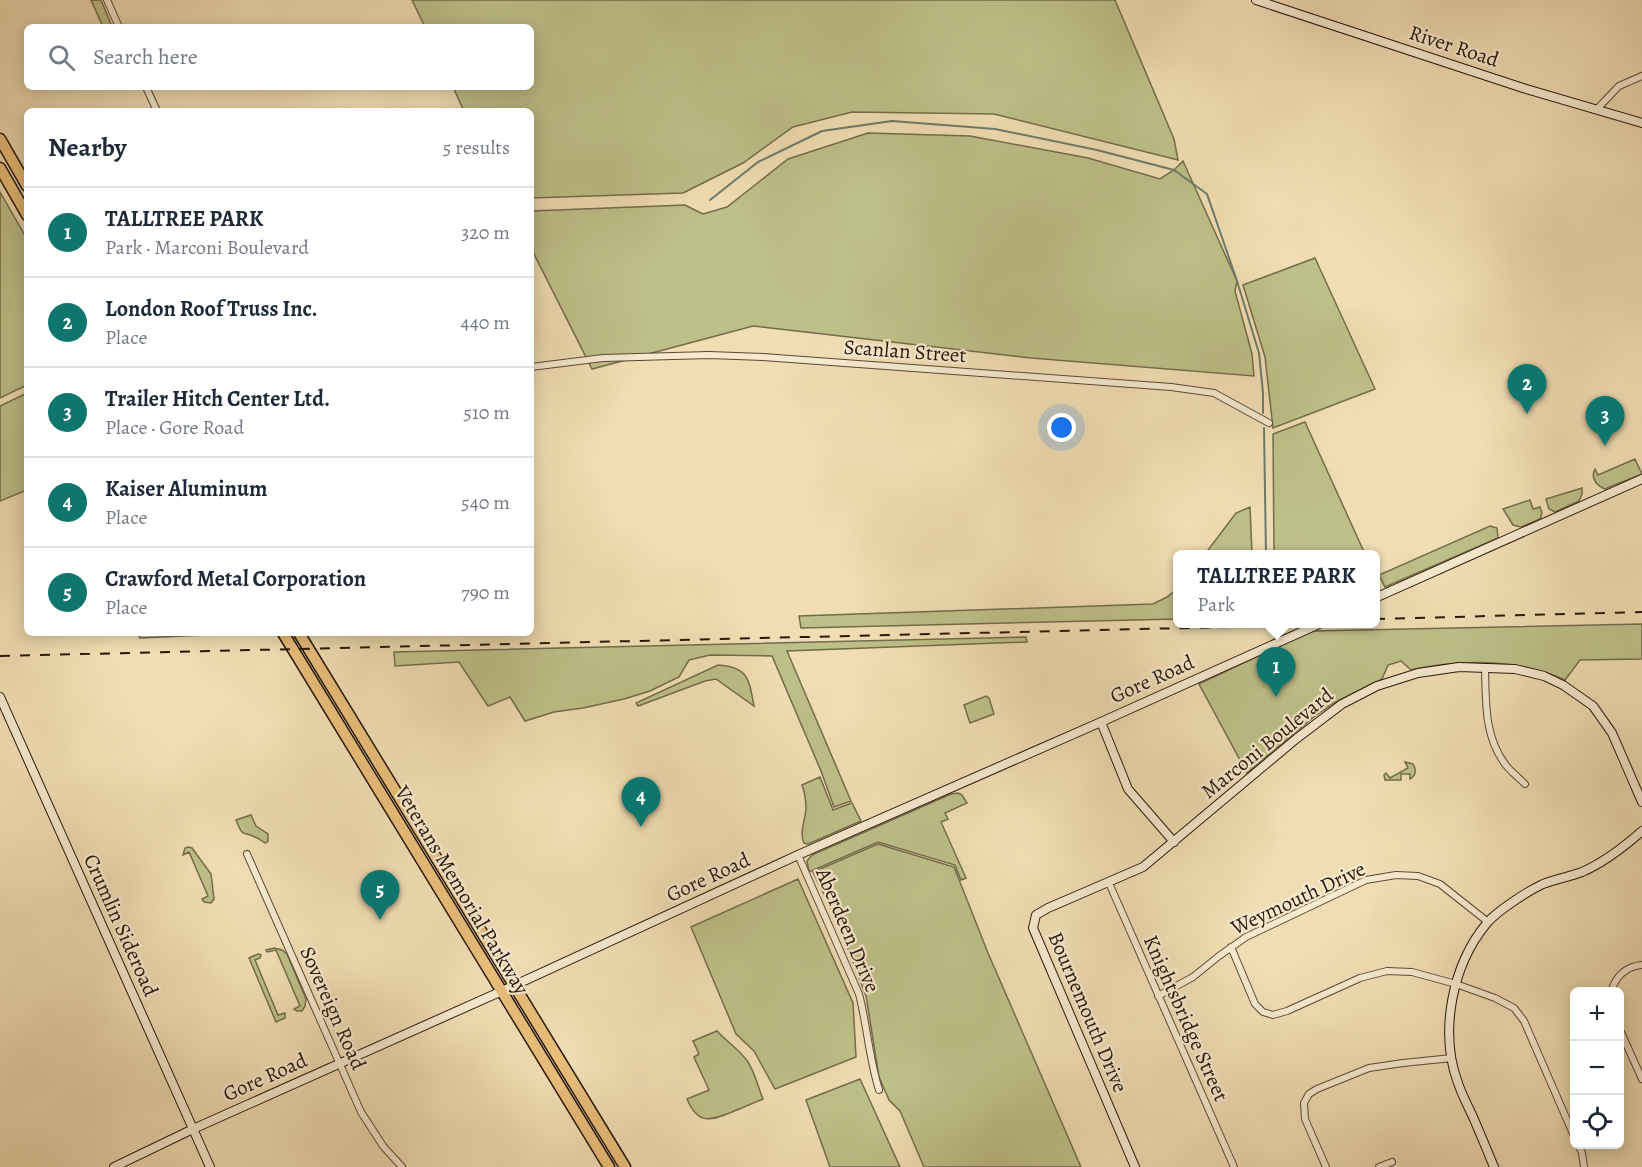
<!DOCTYPE html>
<html lang="en">
<head>
<meta charset="utf-8">
<style>
  :root { --surface:#fff; --page:#f2f2f3; --text:#1f2937; --muted:#747a83; --line:#e0e1e3; --accent:#0f766e }
  body { margin:0; font-family:Alegreya,serif; background:var(--page); color:var(--text) }
  .controls { position:absolute; right:18px; bottom:18px; display:grid; overflow:hidden; border-radius:9px; box-shadow:0 3px 15px #0003 }
  .controls button { width:54px; height:54px; display:grid; place-items:center; padding:0; border:0; border-bottom:2px solid var(--line); background:var(--surface); color:var(--text); font:30px sans-serif }
  .you { position:absolute; left:1062px; top:428px; width:21px; height:21px; margin:-15px; border:4px solid #fff; border-radius:50%; background:#1a73e8; box-shadow:0 0 0 9px #1a73e833 }
  .badge { display:grid; place-items:center; width:39px; height:39px; border-radius:50%; background:var(--accent); color:#fff; font-size:20px; font-weight:700 }
  .pin { position:absolute; translate:-50% -50px; filter:drop-shadow(0 2px 3px #0008) }
  .pin::after { content:''; position:absolute; top:32px; width:21px; height:18px; background:inherit; clip-path:polygon(0 0,100% 0,50% 100%) }
  .popup { position:absolute; left:1173px; top:550px; width:207px; height:78px; box-sizing:border-box; display:grid; place-content:center; border-radius:9px; background:var(--surface); filter:drop-shadow(0 2px 4px #0005); font-size:20px; white-space:nowrap; color:var(--muted) }
  .popup b { font-size:22px; color:var(--text) }
  .popup::after { content:''; position:absolute; left:50%; top:100%; margin-left:-12px; border:12px solid transparent; border-top-color:var(--surface) }
  .list { margin:0; padding:0; list-style:none }
  h2 { display:flex; justify-content:space-between; align-items:center; height:78px; margin:0; padding:0 24px; font-size:26px }
  h2 small { font-size:20px; font-weight:400; color:var(--muted) }
  .list li { display:grid; grid-template-columns:39px 1fr auto; gap:18px; align-items:center; box-sizing:border-box; height:90px; padding:0 24px; border-top:2px solid var(--line) }
  .list b { display:block; font-size:22px; white-space:nowrap }
  .list p { margin:0; font-size:20px; white-space:nowrap; color:var(--muted) }
  .list em { font-size:20px; font-style:normal; color:var(--muted) }
  .icon { flex:none; width:33px; height:33px; fill:none; stroke:currentColor; stroke-width:2; stroke-linecap:round; stroke-linejoin:round }
  .map { position:relative; flex:none; width:1642px; height:1167px; overflow:hidden }
  .search { position:absolute; background:var(--surface); box-shadow:0 3px 15px #0003; left:24px; top:24px; width:510px; height:66px; display:flex; align-items:center; gap:15px; box-sizing:border-box; padding:0 21px; border-radius:9px; color:var(--muted); font-size:22px }
  .panel { position:absolute; background:var(--surface); box-shadow:0 3px 15px #0003; left:24px; top:108px; width:510px; height:528px; border-radius:9px }
  .map>svg:first-child { display:block }
  .green { fill:#bec089; stroke:#736c4a; stroke-width:1.5 }
  .lines { fill:none; stroke-linecap:round; stroke-linejoin:round }
  .stream { stroke:#6d7a6a; stroke-width:2 }
  .street-casing { stroke:#5a4835; stroke-width:8 }
  .secondary-casing { stroke:#28170b; stroke-width:10 }
  .highway-casing { stroke:#28170b; stroke-width:13 }
  .street { stroke:#f6e9ce; stroke-width:6 }
  .secondary { stroke:#f6e9ce; stroke-width:8 }
  .highway { stroke:#e8be7a; stroke-width:10 }
  .rail { stroke:#28170b; stroke-width:2; stroke-dasharray:10 10; stroke-linecap:butt }
  .labels { text-anchor:middle; stroke-width:4.5; stroke-linejoin:round; paint-order:stroke }
  .street-label { font-size:21px; fill:#28170b; stroke:#f6e9ce }
</style>
</head>
<body>
<div class="map">
<svg width="1642" height="1167" viewBox="0 0 1642 1167">
  <rect width="100%" height="100%" fill="#f1ddb3"/>
  <filter id="stains"><feTurbulence type="fractalNoise" baseFrequency=".00333" numOctaves="4"/><feColorMatrix values="0 0 0 0 .2 0 0 0 0 .09 0 0 0 0 .02 0 0 0 .5 -.17"/></filter>
  <radialGradient id="worn" r=".72"><stop offset=".6" stop-color="#630" stop-opacity="0"/><stop offset="1" stop-color="#630" stop-opacity=".3"/></radialGradient>
  <path class="green" d="M 91,0 L 101,0 L 112,27 L 103,27 Z
    M 412,0 L 1115,0 L 1174,139 L 1178,160 L 994,114 L 852,112 L 793,127 L 743,163 L 683,193 L 531,198 L 531,111 L 464,111 L 453,87 L 531,87 L 531,27 L 425,27 Z
    M 868,133 L 970,136 L 1088,158 L 1160,179 L 1174,170 L 1183,161 L 1237,281 L 1235,291 L 1252,354 L 1254,376 L 1031,358 L 753,326 L 592,369 L 531,248 L 531,211 L 685,205 L 703,214 L 727,207 L 788,159 Z
    M 0,192 L 27,239 L 27,385 L 0,398 Z
    M 1315,258 L 1375,389 L 1273,428 L 1265,357 L 1243,285 Z
    M 27,393 L 27,490 L 0,501 L 0,406 Z
    M 1305,422 L 1365,554 L 1274,554 L 1273,434 Z
    M 1635,459 L 1642,474 L 1605,489 C 1597,486 1590,478 1595,469 L 1598,475 Z
    M 1582,488 L 1582,494 L 1579,501 L 1555,512 L 1549,509 L 1546,499 Z
    M 1530,500 L 1533,509 L 1540,507 L 1542,513 L 1540,519 L 1521,527 L 1513,525 L 1503,509 Z
    M 1250,507 L 1252,554 L 1205,554 L 1236,513 Z
    M 1490,526 L 1497,528 L 1498,538 L 1385,587 L 1379,575 Z
    M 1177,589 L 1177,619 L 801,628 L 799,616 L 1153,604 L 1167,597 Z
    M 1642,624 L 1642,659 L 1580,660 L 1565,680 C 1515,658 1463,659 1411,670 L 1401,661 L 1388,665 L 1382,679 L 1334,703 L 1315,716 L 1247,773 L 1199,684 L 1311,631 Z
    M 137,633 L 252,633 L 140,638 Z
    M 1026,637 L 1027,642 L 787,651 L 851,801 L 834,807 L 821,771 L 772,656 L 710,655 L 689,660 L 679,677 L 650,691 L 624,699 L 583,708 L 554,712 L 525,721 L 510,697 L 488,706 L 459,662 L 395,666 L 394,652 Z
    M 718,665 C 749,667 749,680 754,706 L 716,679 L 705,681 L 638,706 L 636,703 Z
    M 986,696 L 989,698 L 994,714 L 970,723 L 964,705 Z
    M 1405,762 L 1413,764 C 1416,769 1417,775 1410,779 L 1410,774 L 1401,774 L 1401,780 L 1385,780 L 1384,775 L 1386,773 L 1390,778 L 1408,768 Z
    M 820,777 L 833,810 L 852,803 L 861,821 L 808,844 L 804,843 C 799,834 805,820 806,809 C 806,800 805,793 802,785 Z
    M 958,793 L 962,795 L 967,803 L 945,813 L 948,819 L 941,822 L 966,878 L 961,880 L 955,865 L 878,842 L 809,872 L 807,861 L 812,855 L 951,794 Z
    M 251,815 L 256,826 L 268,834 L 268,841 L 265,843 C 262,841 259,838 255,837 C 241,830 244,839 236,820 Z
    M 878,844 L 954,867 L 988,953 L 1081,1167 L 924,1167 L 900,1111 L 889,1100 L 879,1077 L 866,996 L 838,922 L 813,872 Z
    M 188,847 L 192,848 L 211,874 L 214,899 L 211,903 L 204,902 L 202,899 L 208,896 L 189,852 L 183,855 L 185,848 Z
    M 798,879 L 853,1003 L 856,1057 L 775,1089 L 754,1051 L 736,1034 L 691,927 Z
    M 274,948 L 282,950 L 287,954 L 306,999 L 305,1006 L 302,1011 L 297,1011 L 294,1009 L 300,1006 L 276,950 L 267,952 L 266,950 Z
    M 258,954 L 261,955 L 260,958 L 255,960 L 278,1015 L 285,1013 L 285,1018 L 276,1022 L 249,958 Z
    M 717,1031 C 727,1042 740,1050 748,1062 C 755,1073 758,1087 763,1099 C 753,1103 742,1108 732,1112 C 710,1121 698,1125 687,1099 L 709,1090 L 694,1057 L 699,1054 L 693,1041 Z
    M 860,1079 L 900,1167 L 830,1167 L 806,1100 Z"/>
  <g class="lines">
    <path class="stream" d="M 710,200 L 758,162 L 822,131 L 892,121 L 995,129 L 1097,150 L 1174,170 L 1207,194 L 1237,281 L 1259,353 L 1263,393 L 1263,413
      M 1264,428 L 1266,554"/>
    <g class="street-casing">
      <path id="street" d="M 107,0 L 119,27
        M 146,87 L 157,111
        M 1597,109 L 1619,86 L 1642,76
        M 531,367 L 603,358 L 709,355 L 763,357 L 1171,387 L 1214,393 L 1269,423
        M 1485,668 C 1486,701 1484,736 1505,764 C 1510,771 1518,777 1525,784
        M 247,854 L 361,1112 L 383,1146 L 402,1167
        M 798,855 L 859,994 C 867,1025 869,1058 879,1090
        M 1109,883 L 1234,1167
        M 1231,947 L 1255,1004 L 1263,1012 L 1273,1015 L 1287,1011 L 1360,978 L 1387,971 L 1412,972 L 1456,984 L 1495,998 L 1514,1008 L 1524,1021 L 1574,1136
        M 1611,992 C 1615,977 1626,966 1642,965
        M 1158,996 L 1193,977 L 1219,956 L 1246,937 L 1366,880 L 1396,875 L 1418,876 L 1440,884 L 1488,922
        M 1620,1030 L 1642,1079
        M 1578,1144 L 1582,1153 L 1584,1167
        M 1326,1167 L 1305,1119 L 1304,1103 L 1309,1094 L 1317,1089 L 1369,1068 L 1403,1063 L 1452,1058
        M 1379,1167 L 1392,1162"/>
    </g>
    <g class="secondary-casing">
      <path id="secondary" d="M 1256,0 L 1523,88 L 1642,123
        M 1375,598 L 1642,479
        M 0,697 L 210,1167
        M 1101,722 L 1128,789 L 1174,842
        M 114,1167 L 193,1129 L 502,991 L 798,855 L 1101,722 L 1319,624
        M 1135,1167 L 1033,928 L 1036,915 L 1048,908 L 1143,867 L 1296,739 L 1342,704 L 1377,686 L 1418,673 L 1459,667 L 1515,669 L 1544,676 L 1563,685 L 1593,706 L 1612,733 L 1642,802
        M 1494,1167 C 1487,1150 1480,1133 1473,1117 C 1468,1106 1462,1095 1458,1083 C 1439,1032 1452,965 1487,923 C 1497,911 1528,891 1543,884 C 1555,879 1569,877 1582,872 C 1605,862 1624,847 1642,831"/>
    </g>
    <g class="highway-casing">
      <path id="highway" d="M 0,139 L 27,186
        M 0,168 L 27,215
        M 283,633 L 609,1167
        M 299,633 L 625,1167"/>
    </g>
    <use href="#street" class="street"/>
    <use href="#secondary" class="secondary"/>
    <use href="#highway" class="highway"/>
    <path class="rail" d="M 1375,619 L 1642,612
      M 0,656 L 1355,624"/>
  </g>
  <g class="labels">
    <g class="street-label">
      <text transform="translate(1454 46) rotate(18)" y="7">River Road</text>
      <text transform="translate(905 351) rotate(4)" y="7">Scanlan Street</text>
      <text transform="translate(1152 679) rotate(-24)" y="7">Gore Road</text>
      <text transform="translate(1267 743) rotate(-39)" y="7">Marconi Boulevard</text>
      <text transform="translate(708 877) rotate(-25)" y="7">Gore Road</text>
      <text transform="translate(462 890) rotate(59)" y="7">Veterans Memorial Parkway</text>
      <text transform="translate(1298 898) rotate(-25)" y="7">Weymouth Drive</text>
      <text transform="translate(121 925) rotate(66)" y="7">Crumlin Sideroad</text>
      <text transform="translate(848 930) rotate(67)" y="7">Aberdeen Drive</text>
      <text transform="translate(333 1008) rotate(66)" y="7">Sovereign Road</text>
      <text transform="translate(1088 1012) rotate(67)" y="7">Bournemouth Drive</text>
      <text transform="translate(1186 1018) rotate(66)" y="7">Knightsbridge Street</text>
      <text transform="translate(265 1077) rotate(-24)" y="7">Gore Road</text>
    </g>
  </g>
  <rect width="100%" height="100%" filter="url(#stains)"/>
  <rect width="100%" height="100%" fill="url(#worn)"/>
</svg>
<div class="controls">
<button>+</button>
<button>−</button>
<button><svg class="icon" aria-label="locate" viewBox="0 0 24 24"><circle cx="12" cy="12" r="6"/><path d="M12 2v4M12 18v4M2 12h4M18 12h4"/></svg></button>
</div>
<div class="you"></div>
<div class="pin badge" style="left:1276px;top:697px">1</div>
<div class="popup"><b>TALLTREE PARK</b>Park</div>
<div class="pin badge" style="left:1527px;top:414px">2</div>
<div class="pin badge" style="left:1605px;top:446px">3</div>
<div class="pin badge" style="left:641px;top:827px">4</div>
<div class="pin badge" style="left:380px;top:920px">5</div>
<div class="search"><svg class="icon" aria-label="search" viewBox="0 0 24 24"><circle cx="10" cy="10" r="6"/><path d="M15 15l6 6"/></svg>Search here</div>
<section class="panel">
<h2>Nearby<small>5 results</small></h2>
<ul class="list">
<li><span class="badge">1</span><div><b>TALLTREE PARK</b><p>Park · Marconi Boulevard</p></div><em>320 m</em></li>
<li><span class="badge">2</span><div><b>London Roof Truss Inc.</b><p>Place</p></div><em>440 m</em></li>
<li><span class="badge">3</span><div><b>Trailer Hitch Center Ltd.</b><p>Place · Gore Road</p></div><em>510 m</em></li>
<li><span class="badge">4</span><div><b>Kaiser Aluminum</b><p>Place</p></div><em>540 m</em></li>
<li><span class="badge">5</span><div><b>Crawford Metal Corporation</b><p>Place</p></div><em>790 m</em></li>
</ul>
</section>
</div>
</body>
</html>
